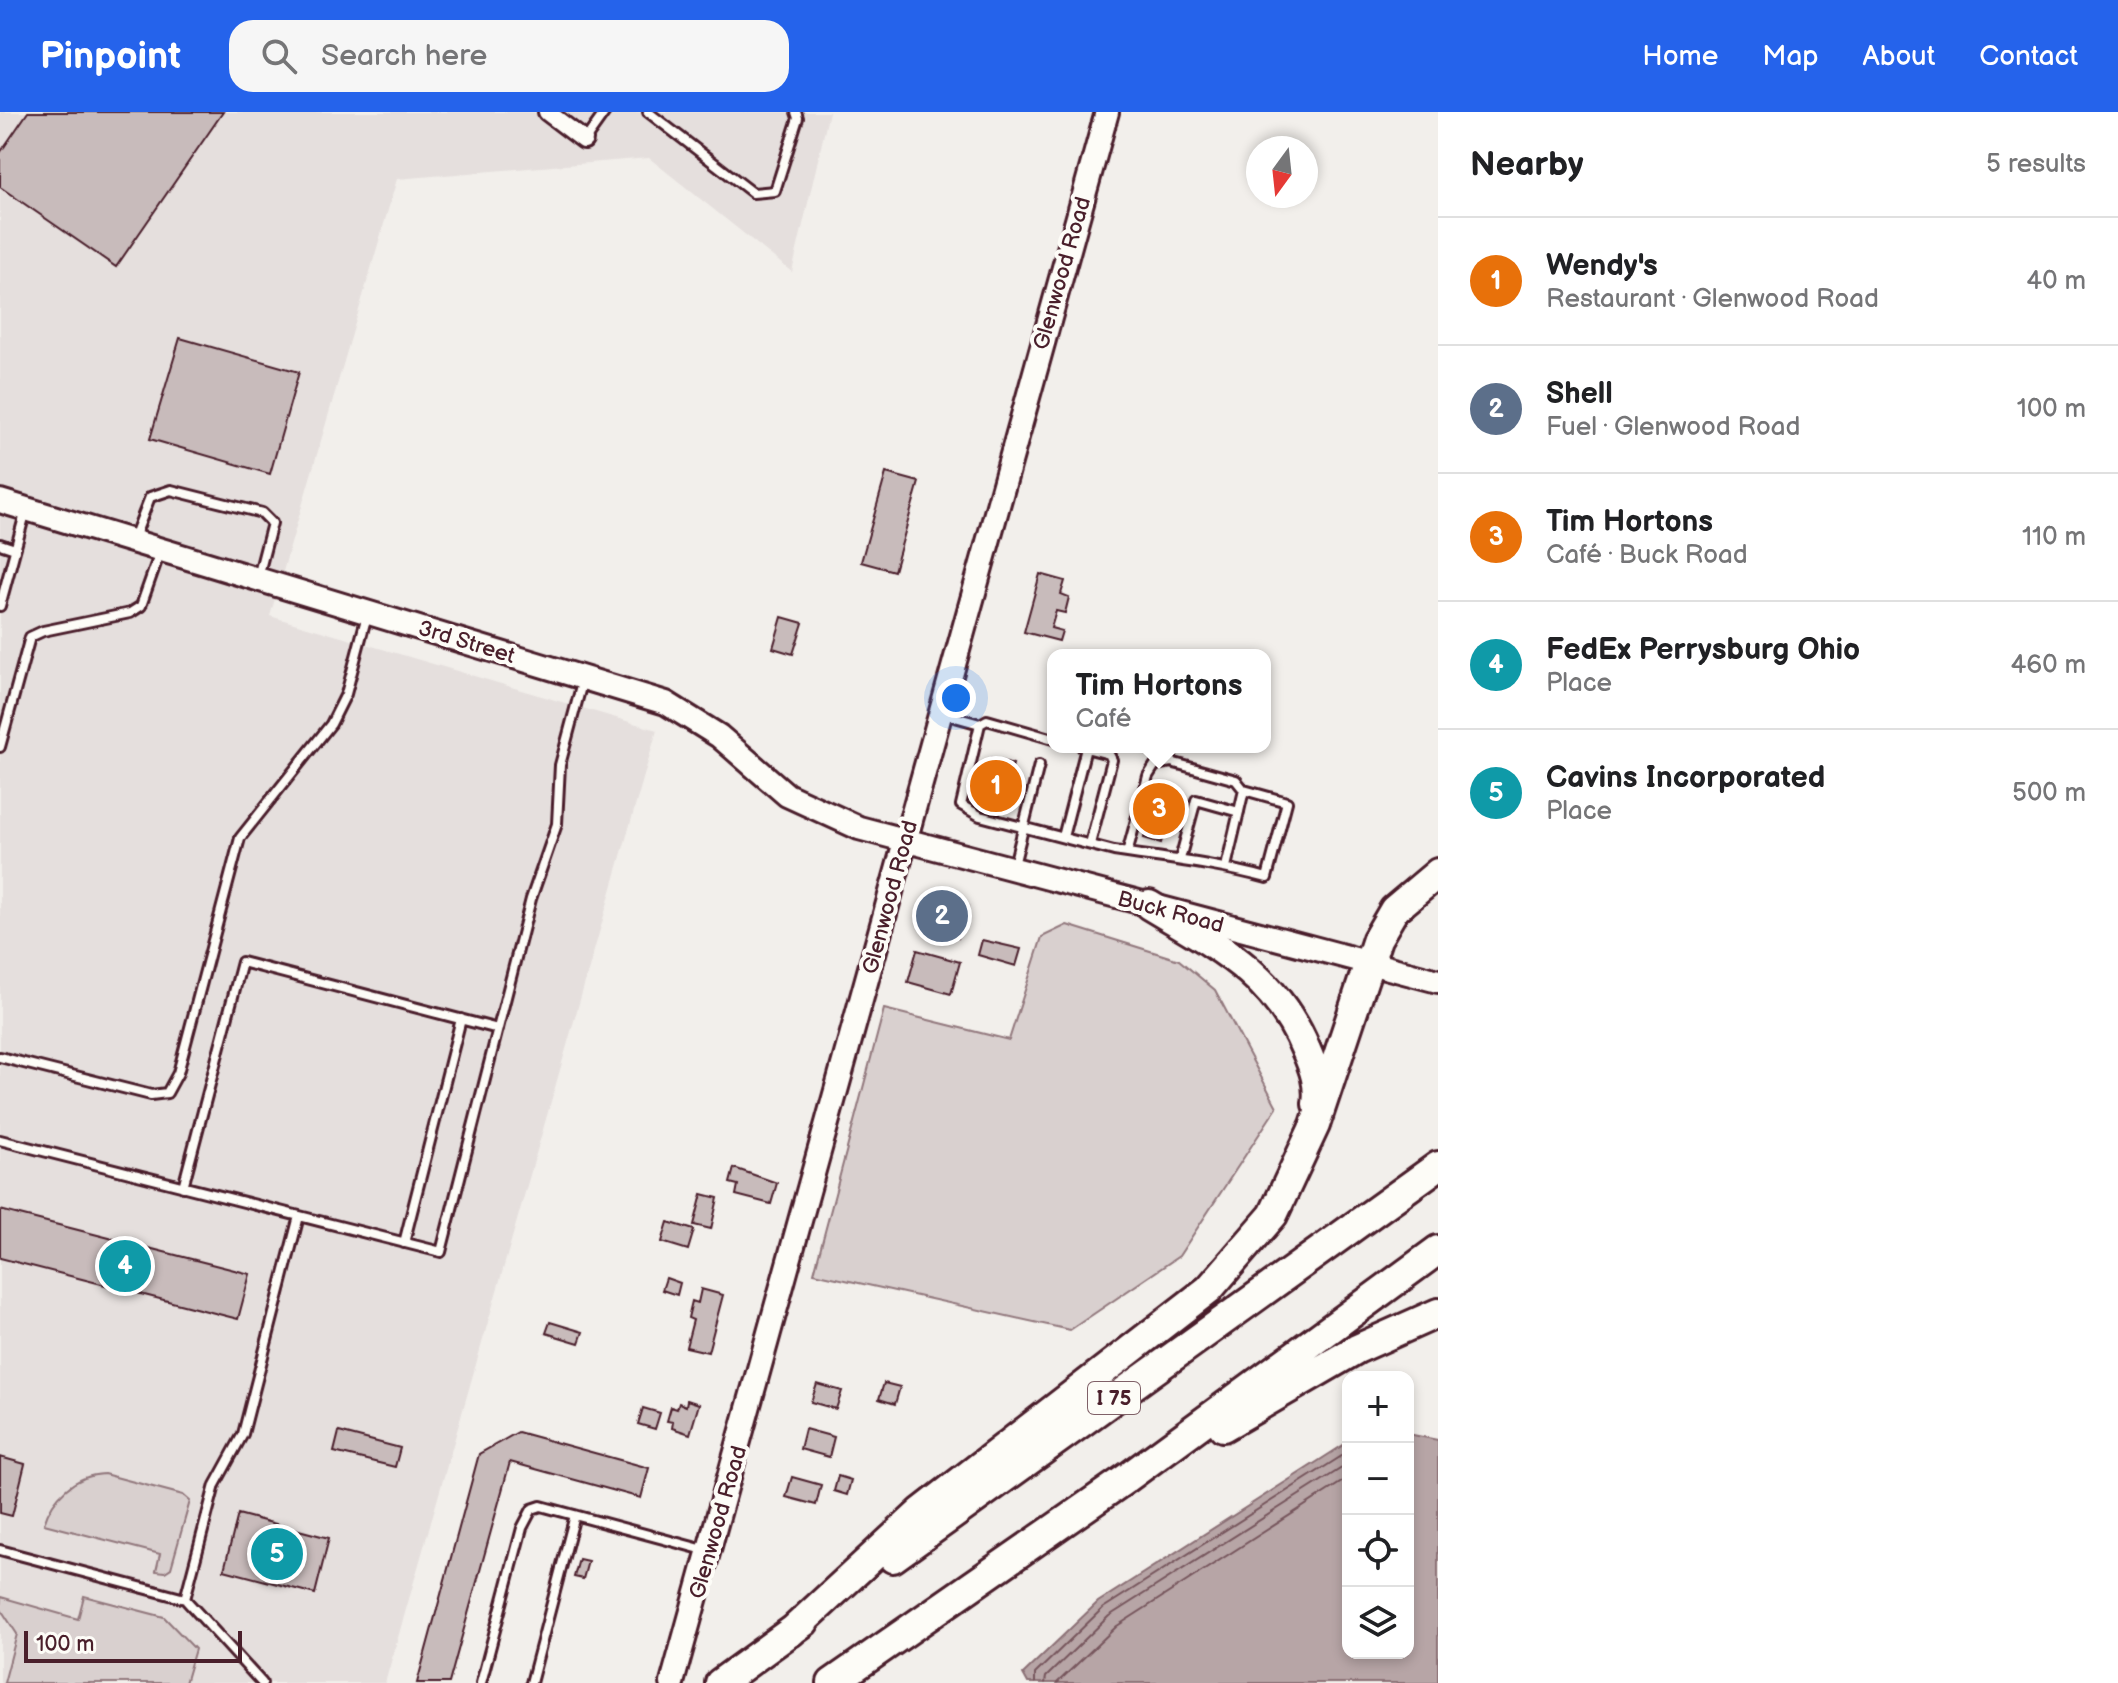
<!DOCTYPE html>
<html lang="en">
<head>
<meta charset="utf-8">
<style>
  :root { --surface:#fff; --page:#f6f6f6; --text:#202124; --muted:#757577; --line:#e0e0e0; --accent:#2563eb }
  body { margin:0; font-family:"Balsamiq Sans",sans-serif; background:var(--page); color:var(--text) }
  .controls { position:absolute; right:24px; bottom:24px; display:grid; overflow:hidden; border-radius:16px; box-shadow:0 4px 12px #0003 }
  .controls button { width:72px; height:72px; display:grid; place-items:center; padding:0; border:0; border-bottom:2px solid var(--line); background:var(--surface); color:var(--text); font:40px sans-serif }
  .compass { position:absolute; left:1246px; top:24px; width:72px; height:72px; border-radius:50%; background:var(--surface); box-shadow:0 4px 12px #0003; rotate:195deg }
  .scale { position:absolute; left:24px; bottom:20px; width:218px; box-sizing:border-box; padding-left:8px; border:4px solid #4a1f2b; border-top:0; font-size:22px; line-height:28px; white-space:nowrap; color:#4a1f2b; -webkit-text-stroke:6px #fdfcf7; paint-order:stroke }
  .you { position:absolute; left:956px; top:586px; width:28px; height:28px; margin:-20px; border:6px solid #fff; border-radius:50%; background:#1a73e8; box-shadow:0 0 0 12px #1a73e833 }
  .badge { display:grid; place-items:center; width:52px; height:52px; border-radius:50%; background:var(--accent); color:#fff; font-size:26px; font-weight:700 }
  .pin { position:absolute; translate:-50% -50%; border:4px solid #fff; box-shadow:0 2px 8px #0006 }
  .popup { position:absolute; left:1047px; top:537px; width:224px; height:104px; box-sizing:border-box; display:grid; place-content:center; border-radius:16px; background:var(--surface); filter:drop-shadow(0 2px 6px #0005); font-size:26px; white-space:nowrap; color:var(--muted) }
  .popup b { font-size:30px; color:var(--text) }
  .popup::after { content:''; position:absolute; left:50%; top:100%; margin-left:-16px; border:16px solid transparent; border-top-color:var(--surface) }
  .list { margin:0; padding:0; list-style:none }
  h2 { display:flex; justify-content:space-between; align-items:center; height:104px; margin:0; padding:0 32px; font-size:34px }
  h2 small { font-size:26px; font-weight:400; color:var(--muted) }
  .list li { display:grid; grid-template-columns:52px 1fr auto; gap:24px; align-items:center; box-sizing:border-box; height:128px; padding:0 32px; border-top:2px solid var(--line) }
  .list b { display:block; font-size:30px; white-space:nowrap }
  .list p { margin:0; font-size:26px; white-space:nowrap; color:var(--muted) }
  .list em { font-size:26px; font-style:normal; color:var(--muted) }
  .icon { flex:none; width:44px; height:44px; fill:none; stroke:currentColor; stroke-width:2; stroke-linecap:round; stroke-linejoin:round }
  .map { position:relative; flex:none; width:1438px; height:1571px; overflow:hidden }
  header { display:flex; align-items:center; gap:48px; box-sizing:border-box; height:112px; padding:0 40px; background:var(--accent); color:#fff }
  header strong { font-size:38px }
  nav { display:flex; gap:44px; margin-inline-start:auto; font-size:28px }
  .search { width:560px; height:72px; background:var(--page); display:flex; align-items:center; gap:20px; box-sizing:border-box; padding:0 28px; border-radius:24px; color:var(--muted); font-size:30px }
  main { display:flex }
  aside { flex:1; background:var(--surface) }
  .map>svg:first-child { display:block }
  .built { fill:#e5dfdd }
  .green { fill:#d9d0cf; stroke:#92787d; stroke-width:2 }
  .water { fill:#b7a5a6; stroke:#8b6f75; stroke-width:2 }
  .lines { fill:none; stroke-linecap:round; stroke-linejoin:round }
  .shore { stroke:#76555c; stroke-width:2 }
  .building { fill:#c8bbbb; stroke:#4a1f2b; stroke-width:2 }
  .lane-casing { stroke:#4a1f2b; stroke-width:14 }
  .street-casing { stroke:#4a1f2b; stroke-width:22 }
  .secondary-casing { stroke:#4a1f2b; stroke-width:28 }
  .highway-casing { stroke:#4a1f2b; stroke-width:34 }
  .lane { stroke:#fdfcf7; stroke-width:8 }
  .street { stroke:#fdfcf7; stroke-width:16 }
  .secondary { stroke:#fdfcf7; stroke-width:22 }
  .highway { stroke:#fdfcf7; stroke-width:28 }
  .labels { text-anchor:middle; stroke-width:8; stroke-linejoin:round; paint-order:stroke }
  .shield { fill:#fdfcf7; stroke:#806168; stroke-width:2 }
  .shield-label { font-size:20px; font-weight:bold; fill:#4a1f2b }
  .street-label { font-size:22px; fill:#4a1f2b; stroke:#fdfcf7 }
</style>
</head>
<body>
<header>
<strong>Pinpoint</strong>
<div class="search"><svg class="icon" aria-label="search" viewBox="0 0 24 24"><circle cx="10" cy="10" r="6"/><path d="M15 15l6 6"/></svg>Search here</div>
<nav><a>Home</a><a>Map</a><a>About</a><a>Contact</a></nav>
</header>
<main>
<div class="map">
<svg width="1438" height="1571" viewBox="0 0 1438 1571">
  <rect width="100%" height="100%" fill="#f2efeb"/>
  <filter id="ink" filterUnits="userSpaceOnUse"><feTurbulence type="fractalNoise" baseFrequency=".0125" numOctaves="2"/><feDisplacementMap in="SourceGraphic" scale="16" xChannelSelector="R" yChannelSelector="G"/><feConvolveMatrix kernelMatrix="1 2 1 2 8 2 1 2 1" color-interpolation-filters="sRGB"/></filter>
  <g filter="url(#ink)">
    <path class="built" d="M 0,0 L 829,0 L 792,160 L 649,46 L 397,67 L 270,504 L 657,618 L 385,1571 L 0,1571 Z"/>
    <path class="green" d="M 1067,813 L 1179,848 L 1215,878 L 1277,995 L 1179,1144 L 1070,1218 L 814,1161 L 884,897 L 1009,928 L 1042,825 Z
      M 104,1362 L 183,1383 L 190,1389 L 171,1456 L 165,1460 L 156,1459 L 160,1442 L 44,1412 C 52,1385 75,1363 104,1362 Z
      M 84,1484 L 164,1505 L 195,1537 L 185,1571 L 4,1571 L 17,1522 L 0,1496 L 1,1485 L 78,1507 Z"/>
    <path class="water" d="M 1408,1322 L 1438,1328 L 1438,1571 L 1028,1571 L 1023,1562 L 1098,1490 L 1348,1330 L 1348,1541 L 1408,1541 Z"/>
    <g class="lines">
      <path class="shore" d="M 1035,1571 L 1035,1562 L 1103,1496 L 1348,1340
        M 1045,1571 L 1046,1565 L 1109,1504 L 1348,1352
        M 1057,1571 L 1117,1514 L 1348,1366"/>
    </g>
    <path class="building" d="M 28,0 L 223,0 L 116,155 L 0,75 L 0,41 Z
      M 180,226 L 299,260 L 270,362 L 150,327 Z
      M 886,361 L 919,370 L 894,459 L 861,450 Z
      M 1040,462 L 1065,469 L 1061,482 L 1069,485 L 1065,501 L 1056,499 L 1051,516 L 1062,519 L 1059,529 L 1024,520 Z
      M 782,505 L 803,511 L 793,542 L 773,536 Z
      M 991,646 L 1013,652 L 1000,702 L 978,697 Z
      M 1155,671 L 1175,677 L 1161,731 L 1144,726 Z
      M 929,785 L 968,794 L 958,826 L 920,815 Z
      M 982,828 L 1021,837 L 1016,854 L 978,843 Z
      M 917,838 L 960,850 L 951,882 L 908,870 Z
      M 734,1056 L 777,1071 L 771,1092 L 736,1083 L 738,1073 L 730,1071 Z
      M 702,1082 L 718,1086 L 711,1117 L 694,1113 Z
      M 0,1098 L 250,1162 L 238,1207 L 0,1146 Z
      M 668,1110 L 694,1118 L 688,1138 L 662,1130 Z
      M 666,1166 L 680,1171 L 677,1183 L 662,1178 Z
      M 701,1177 L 723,1183 L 708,1240 L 686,1235 L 693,1208 L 688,1206 L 692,1189 L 698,1191 Z
      M 550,1210 L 583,1220 L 579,1231 L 546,1221 Z
      M 884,1271 L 900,1275 L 895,1292 L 879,1287 Z
      M 817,1272 L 842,1279 L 836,1297 L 811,1290 Z
      M 687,1288 L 699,1292 L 690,1322 L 672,1316 L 673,1310 L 667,1309 L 671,1295 L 677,1297 L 679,1291 L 686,1294 Z
      M 643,1296 L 660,1301 L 655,1317 L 638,1312 Z
      M 805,1317 L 834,1325 L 829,1345 L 800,1337 Z
      M 339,1320 L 400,1336 L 395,1355 L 334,1340 Z
      M 518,1320 L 649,1356 L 641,1386 L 510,1350 L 449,1571 L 417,1571 L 479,1342 Z
      M 0,1345 L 25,1352 L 12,1404 L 0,1401 Z
      M 838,1364 L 851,1368 L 847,1383 L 834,1379 Z
      M 792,1365 L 821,1373 L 816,1393 L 786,1385 Z
      M 238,1402 L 329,1426 L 315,1482 L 224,1458 Z
      M 579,1447 L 588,1449 L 583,1467 L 574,1465 Z"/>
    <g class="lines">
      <g class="lane-casing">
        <path id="lane" d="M 648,0 L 753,81 L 775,79 L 798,6 L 796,0
          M 585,28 L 605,0
          M 134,426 L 150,385 L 171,378 L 262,401 L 272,411 L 258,465
          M 0,432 L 15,437
          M 0,494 L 26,398
          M 944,602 L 980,612 L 987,608 L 1053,627
          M 980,612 L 961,693 L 980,704 L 1114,739 C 1166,747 1216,752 1267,766 L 1287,690 L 1244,678 L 1236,668 L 1171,650 L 1155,653 L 1148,664 L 1127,741
          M 0,635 L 30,525 L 43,519 L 130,501 L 141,494 L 160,440
          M 1082,635 L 1109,642 L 1112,648 L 1090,732
          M 1063,725 L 1086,636
          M 1180,747 L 1196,688 L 1239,700
          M 1226,755 L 1244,678
          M 1013,757 L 1039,653
          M 0,945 L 151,983 L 167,981 L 178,961 L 240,726 L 331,612 L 346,582 L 367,503
          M 0,1028 L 441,1140 L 531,787 L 557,712 L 560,653 L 583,567
          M 183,1075 L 242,850 L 498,917
          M 404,1131 L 461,907
          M 0,1438 L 185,1487 L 215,1373 L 243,1322 L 299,1104
          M 185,1487 L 262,1571
          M 481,1571 L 522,1416 L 532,1397 L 541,1394 L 708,1439
          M 531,1571 L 575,1403"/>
      </g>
      <g class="street-casing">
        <path id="street" d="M 547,0 L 584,28"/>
      </g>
      <g class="secondary-casing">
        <path id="secondary" d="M 0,389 L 666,591 L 719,624 L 787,683 L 859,716 L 1438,869
          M 672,1571 L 1107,0"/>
      </g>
      <g class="highway-casing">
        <path id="highway" d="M 1149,793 C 1217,834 1275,862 1306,938 C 1314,956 1320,973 1317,992
          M 1223,1315 L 1357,1237 L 1438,1201
          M 893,1446 L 1438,1054
          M 791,1520 L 921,1400 L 1209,1177 L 1273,1103 L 1315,1013 L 1377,827 L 1394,798 L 1438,761
          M 720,1571 L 804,1510
          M 832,1571 L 1127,1366 L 1438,1138"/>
      </g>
      <use href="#lane" class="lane"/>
      <use href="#street" class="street"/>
      <use href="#secondary" class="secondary"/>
      <use href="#highway" class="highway"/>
    </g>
  </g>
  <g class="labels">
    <rect class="shield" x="1088" y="1270" width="52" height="32" rx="6"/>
    <g class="shield-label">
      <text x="1114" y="1293">I 75</text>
    </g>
    <g class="street-label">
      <text transform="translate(1061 161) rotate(-74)" y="8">Glenwood Road</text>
      <text transform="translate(467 529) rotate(17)" y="8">3rd Street</text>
      <text transform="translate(889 785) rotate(-75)" y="8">Glenwood Road</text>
      <text transform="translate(1171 799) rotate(15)" y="8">Buck Road</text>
      <text transform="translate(717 1410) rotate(-74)" y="8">Glenwood Road</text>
    </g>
  </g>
</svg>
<div class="controls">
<button>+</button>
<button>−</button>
<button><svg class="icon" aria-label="locate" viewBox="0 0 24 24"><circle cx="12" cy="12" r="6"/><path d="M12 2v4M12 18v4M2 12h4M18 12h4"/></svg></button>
<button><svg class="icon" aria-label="layers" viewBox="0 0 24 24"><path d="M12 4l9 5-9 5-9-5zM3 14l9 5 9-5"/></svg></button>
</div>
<svg class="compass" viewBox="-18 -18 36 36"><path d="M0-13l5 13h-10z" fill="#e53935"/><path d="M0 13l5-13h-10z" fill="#757577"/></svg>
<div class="scale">100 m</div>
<div class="you"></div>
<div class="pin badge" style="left:996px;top:674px;background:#e8710a">1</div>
<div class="pin badge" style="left:942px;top:804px;background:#5c6f8a">2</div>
<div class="pin badge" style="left:1159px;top:697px;background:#e8710a">3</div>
<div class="popup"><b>Tim Hortons</b>Café</div>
<div class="pin badge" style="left:125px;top:1154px;background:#0f9aa8">4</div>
<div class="pin badge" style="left:277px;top:1442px;background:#0f9aa8">5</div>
</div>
<aside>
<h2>Nearby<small>5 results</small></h2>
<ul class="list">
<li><span class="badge" style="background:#e8710a">1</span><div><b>Wendy's</b><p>Restaurant · Glenwood Road</p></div><em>40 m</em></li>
<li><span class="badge" style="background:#5c6f8a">2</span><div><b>Shell</b><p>Fuel · Glenwood Road</p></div><em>100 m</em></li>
<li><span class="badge" style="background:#e8710a">3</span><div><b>Tim Hortons</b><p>Café · Buck Road</p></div><em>110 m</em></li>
<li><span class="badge" style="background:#0f9aa8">4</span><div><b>FedEx Perrysburg Ohio</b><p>Place</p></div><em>460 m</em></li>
<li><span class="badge" style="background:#0f9aa8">5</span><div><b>Cavins Incorporated</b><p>Place</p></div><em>500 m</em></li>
</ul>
</aside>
</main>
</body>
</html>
